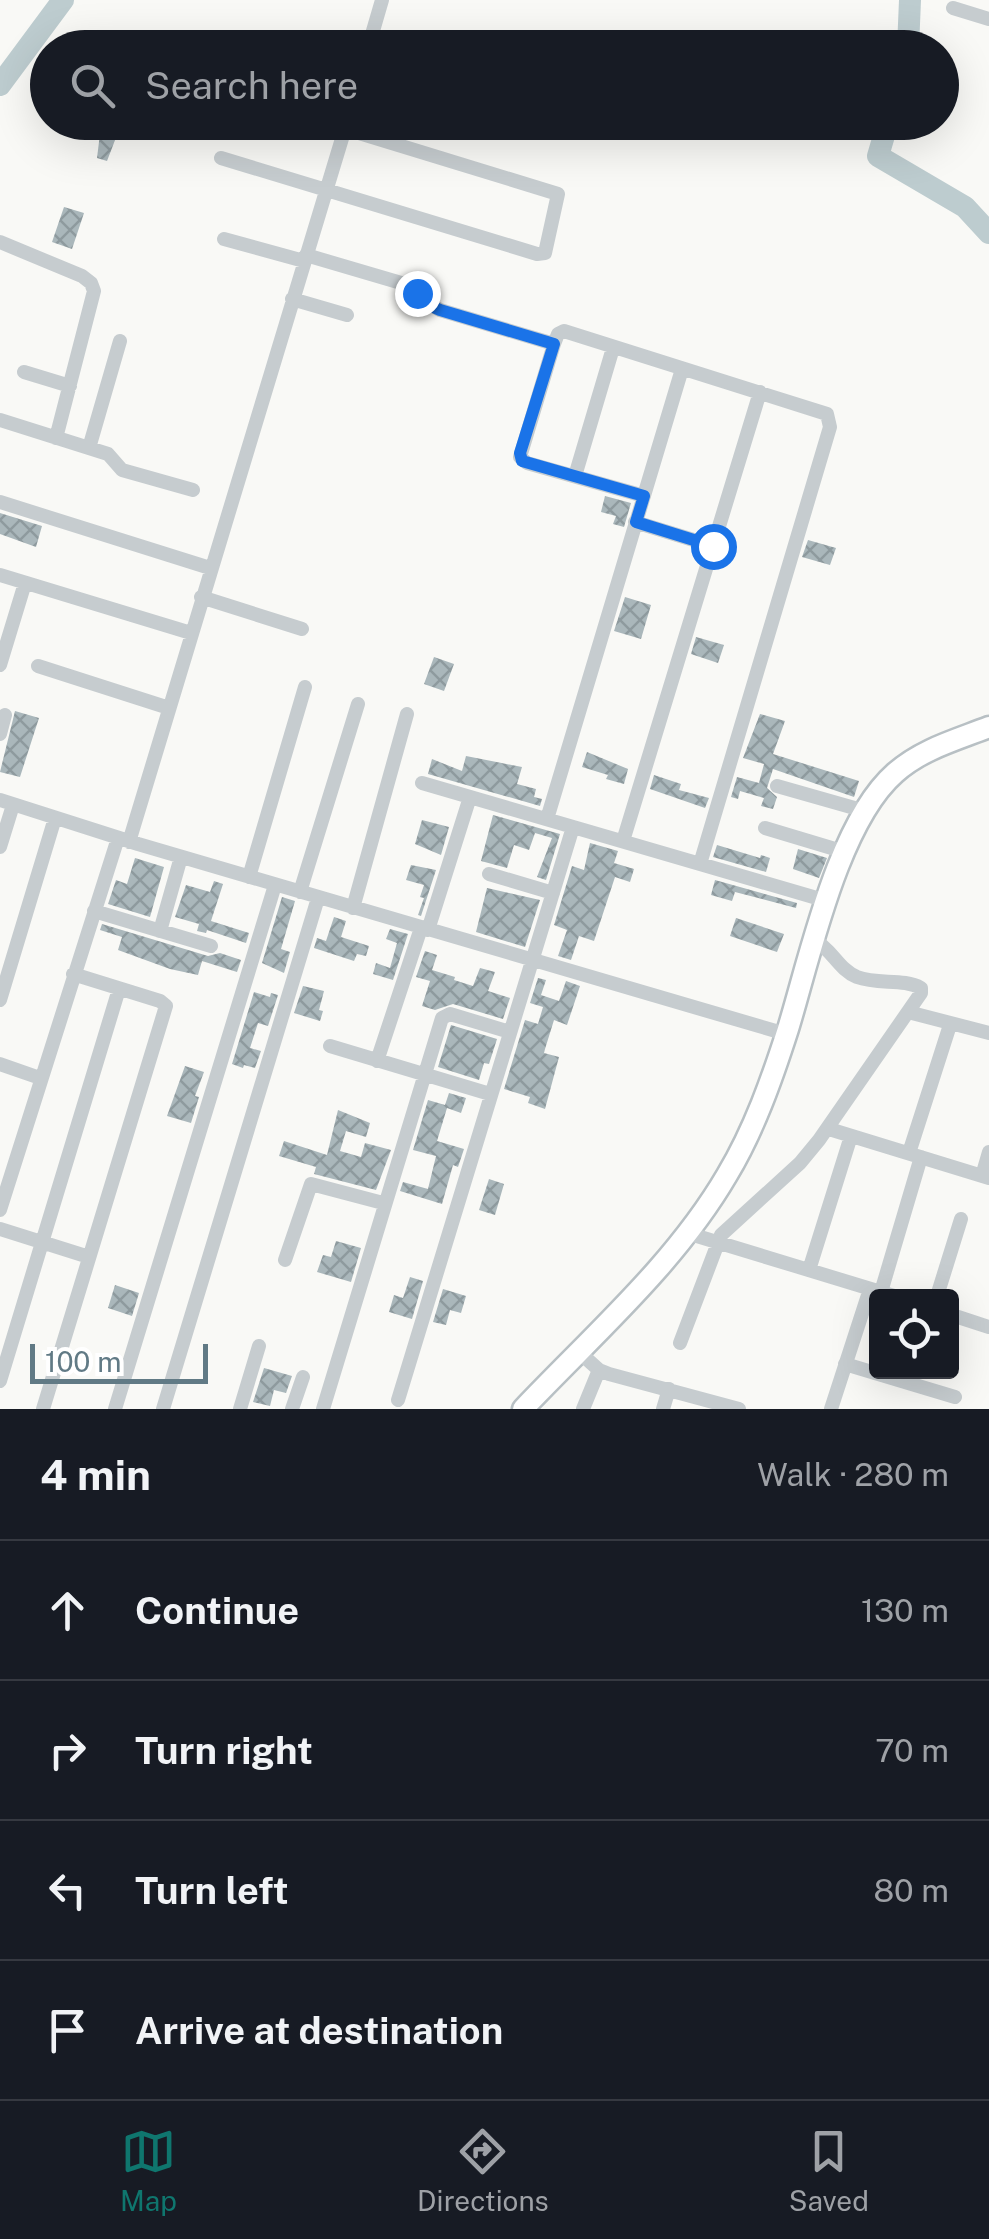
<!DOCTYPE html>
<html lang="en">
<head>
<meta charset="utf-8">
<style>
  :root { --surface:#171b24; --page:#242831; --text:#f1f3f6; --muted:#9ea1a6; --line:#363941; --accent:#0f766e }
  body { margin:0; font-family:"Public Sans",sans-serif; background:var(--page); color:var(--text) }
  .controls { position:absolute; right:30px; bottom:30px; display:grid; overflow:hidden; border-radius:10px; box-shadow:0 10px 40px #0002 }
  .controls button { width:90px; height:90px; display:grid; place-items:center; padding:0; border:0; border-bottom:2px solid var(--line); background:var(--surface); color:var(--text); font:50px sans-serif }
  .scale { position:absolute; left:30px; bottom:25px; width:178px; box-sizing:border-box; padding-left:10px; border:5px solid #617a85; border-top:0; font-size:28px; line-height:35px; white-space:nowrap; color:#617a85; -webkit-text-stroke:8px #fff; paint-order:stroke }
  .stop { position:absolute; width:30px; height:30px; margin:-22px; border:8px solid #1a73e8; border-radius:50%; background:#fff }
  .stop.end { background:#1a73e8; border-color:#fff; box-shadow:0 2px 10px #0008 }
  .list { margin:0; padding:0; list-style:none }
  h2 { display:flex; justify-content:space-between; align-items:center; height:130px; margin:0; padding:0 40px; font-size:42px }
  h2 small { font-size:32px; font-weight:400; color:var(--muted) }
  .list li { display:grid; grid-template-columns:65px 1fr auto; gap:30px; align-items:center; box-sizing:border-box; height:140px; padding:0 40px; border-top:2px solid var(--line) }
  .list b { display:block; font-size:38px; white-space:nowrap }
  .list em { font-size:32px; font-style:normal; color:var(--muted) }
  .icon { flex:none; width:55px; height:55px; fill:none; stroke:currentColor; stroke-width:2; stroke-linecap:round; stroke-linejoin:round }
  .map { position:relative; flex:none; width:989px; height:1409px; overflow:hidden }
  .search { position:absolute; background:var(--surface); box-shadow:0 10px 40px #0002; left:30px; right:30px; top:30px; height:110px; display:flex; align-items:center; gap:25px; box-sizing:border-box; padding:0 35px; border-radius:55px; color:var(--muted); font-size:38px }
  .sheet { height:690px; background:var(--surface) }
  nav { display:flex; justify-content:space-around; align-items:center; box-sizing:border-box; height:140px; border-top:2px solid var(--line); background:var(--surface); font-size:28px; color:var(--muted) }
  nav a { display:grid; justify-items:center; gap:5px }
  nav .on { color:var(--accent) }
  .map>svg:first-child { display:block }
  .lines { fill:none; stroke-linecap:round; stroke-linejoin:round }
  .river { stroke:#bdcccf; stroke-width:22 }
  .building { fill:url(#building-cross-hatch) }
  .secondary-casing { stroke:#b8c0c4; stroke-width:25 }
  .street { stroke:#c6cccf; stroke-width:14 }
  .secondary { stroke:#fff; stroke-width:20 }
  .route { stroke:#1a73e8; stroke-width:12 }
</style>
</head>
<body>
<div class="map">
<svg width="989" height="1409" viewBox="0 0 989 1409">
  <defs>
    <pattern id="building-cross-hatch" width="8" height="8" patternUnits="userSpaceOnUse" patternTransform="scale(2.5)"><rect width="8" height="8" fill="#aab7bb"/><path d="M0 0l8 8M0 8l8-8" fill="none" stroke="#8e9a9e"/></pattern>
  </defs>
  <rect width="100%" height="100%" fill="#f9f9f6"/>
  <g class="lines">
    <path class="river" d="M 908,48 L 910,0
      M 0,85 L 63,0
      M 888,122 L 878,156 L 965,207 L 989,233"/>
  </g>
  <path class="building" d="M 74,122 L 122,122 L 107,161 L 97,158 L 100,134 Z
    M 64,207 L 84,213 L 72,249 L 52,242 Z
    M 605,496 L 631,503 L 624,527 L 613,524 L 616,516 L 601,512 Z
    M 0,513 L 42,526 L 36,547 L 0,534 Z
    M 808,540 L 836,548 L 830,565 L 802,557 Z
    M 625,597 L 651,605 L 641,639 L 614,631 Z
    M 696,637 L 724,645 L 718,663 L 691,654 Z
    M 434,657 L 454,664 L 444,691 L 424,684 Z
    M 15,711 L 39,718 L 20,777 L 0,772 Z
    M 760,714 L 785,721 L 773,754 L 859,781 L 854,797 L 773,769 L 767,788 L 777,797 L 773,809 L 761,806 L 764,798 L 740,791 L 738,799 L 731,797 L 737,777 L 759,783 L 764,764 L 743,758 Z
    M 587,752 L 628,769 L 624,784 L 606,779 L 608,775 L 582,767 Z
    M 466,756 L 522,767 L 517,784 L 536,789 L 534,797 L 542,799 L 540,806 L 428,774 L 432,759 L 462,771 Z
    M 654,775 L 681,784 L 679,790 L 709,798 L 705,808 L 650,789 Z
    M 493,815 L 560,834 L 546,880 L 537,877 L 552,838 L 535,833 L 529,850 L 514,845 L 507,868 L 481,861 Z
    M 422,820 L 449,827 L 441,855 L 415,844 Z
    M 590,843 L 618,851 L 614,863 L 634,869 L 630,882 L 615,877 L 594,941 L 579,936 L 571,960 L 558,956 L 567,930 L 554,925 L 572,866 L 584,870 Z
    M 717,845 L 760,858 L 761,855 L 770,858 L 766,872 L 713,857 Z
    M 798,849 L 827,858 L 819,878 L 793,869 Z
    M 135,858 L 164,867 L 150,917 L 108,904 L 116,880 L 127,884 Z
    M 411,865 L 436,870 L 421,916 L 418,915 L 424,898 L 420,897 L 424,885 L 406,880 Z
    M 715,880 L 797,903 L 796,908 L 735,892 L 732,901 L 711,895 Z
    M 214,881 L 223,884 L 211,921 L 249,933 L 246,943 L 207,930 L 206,933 L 197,931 L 199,924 L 175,917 L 186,885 L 210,892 Z
    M 487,888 L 540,900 L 525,947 L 476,932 Z
    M 282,897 L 295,901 L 281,949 L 290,952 L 284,973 L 262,963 Z
    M 334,917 L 346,921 L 341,937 L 369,946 L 366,956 L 357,954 L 354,961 L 314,948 L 317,938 L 326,941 Z
    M 736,918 L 784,934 L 777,952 L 730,936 Z
    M 102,924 L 208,956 L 220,953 L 241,960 L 237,972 L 202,961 L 198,975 L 170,969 L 118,950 L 122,937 L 100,930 Z
    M 390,929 L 408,934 L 393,980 L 373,974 L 376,963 L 390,968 L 397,943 L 386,939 Z
    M 425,951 L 437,955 L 432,970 L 455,977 L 454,980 L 473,986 L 480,968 L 495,972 L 488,991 L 510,998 L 503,1019 L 453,1004 L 435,1010 L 422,1006 L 430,981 L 416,977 Z
    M 538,978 L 546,980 L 541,995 L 559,1001 L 566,981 L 580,986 L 567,1025 L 554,1020 L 545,1049 L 544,1053 L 559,1057 L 545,1109 L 528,1103 L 530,1097 L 504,1089 L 525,1020 L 538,1024 L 543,1007 L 530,1003 Z
    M 303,986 L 324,991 L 319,1010 L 323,1011 L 320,1021 L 294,1013 Z
    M 254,992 L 270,997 L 271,993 L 278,995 L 268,1026 L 258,1023 L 250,1048 L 261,1051 L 255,1068 L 244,1065 L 243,1068 L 232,1064 Z
    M 451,1025 L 497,1039 L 489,1064 L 484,1063 L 479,1080 L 438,1067 Z
    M 185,1066 L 204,1072 L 195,1096 L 199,1097 L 191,1123 L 167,1116 Z
    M 449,1093 L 466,1098 L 461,1113 L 447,1108 L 437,1141 L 464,1149 L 458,1167 L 453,1165 L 442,1204 L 400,1191 L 403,1182 L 428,1189 L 436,1156 L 413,1150 L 428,1100 L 445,1105 Z
    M 338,1110 L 370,1123 L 366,1137 L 346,1131 L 340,1151 L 361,1157 L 365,1143 L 391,1150 L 376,1190 L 314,1174 L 316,1167 L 279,1156 L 284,1141 L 327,1155 Z
    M 489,1179 L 504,1184 L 495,1215 L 479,1210 Z
    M 336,1241 L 361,1248 L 351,1282 L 317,1272 L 323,1255 L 331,1257 Z
    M 410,1277 L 423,1281 L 412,1319 L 389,1312 L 394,1295 L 403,1298 Z
    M 115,1285 L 139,1293 L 132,1316 L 108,1308 Z
    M 443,1289 L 466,1296 L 461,1313 L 450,1310 L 446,1325 L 433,1322 Z
    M 264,1368 L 292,1376 L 286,1393 L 274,1390 L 270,1406 L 253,1402 Z"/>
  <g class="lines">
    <g class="secondary-casing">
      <path id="secondary" d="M 523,1409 C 593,1335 675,1264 727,1175 C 754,1130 772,1079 788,1029 C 810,957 838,823 895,773 C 922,749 956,740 989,727"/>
    </g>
    <path class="street" d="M 953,8 L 989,19
      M 368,48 L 382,0
      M 221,158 L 537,254 L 545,253 L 558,194 L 323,122
      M 224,239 L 304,261
      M 0,242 L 82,276 L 91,283 L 94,291 L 56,438
      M 306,255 L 408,285 L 422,299 L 440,310 L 554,344 L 558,334 L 564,331 L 827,414 L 830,427 L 700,864
      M 292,299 L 347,315
      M 554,344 L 520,457 L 527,463 L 644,496
      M 24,372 L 70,386
      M 0,420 L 108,454 L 122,470 L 193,490
      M 89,448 L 120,341
      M 575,476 L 613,348
      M 0,502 L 210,568
      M 635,522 L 713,546
      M 0,575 L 191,633
      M 201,597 L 302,629
      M 0,665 L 25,583
      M 38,666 L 169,708
      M 0,734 L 5,715
      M 422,783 L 827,901
      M 777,786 L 865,811
      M 0,800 L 138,844 L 786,1034
      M 547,819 L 682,369
      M 765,828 L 845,852
      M 623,841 L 760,392
      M 129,842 L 347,122
      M 0,847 L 13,805
      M 489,874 L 553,893
      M 249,877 L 305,687
      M 300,892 L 358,704
      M 353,908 L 407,714
      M 94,911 L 211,946
      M 428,930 L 470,797
      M 160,931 L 181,857
      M 0,1000 L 55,818
      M 908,1012 L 989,1033
      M 330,1046 L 490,1094
      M 377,1061 L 421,928
      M 0,1064 L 40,1078
      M 829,1129 L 989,1178
      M 909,1153 L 950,1025
      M 982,1176 L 989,1152
      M 0,1210 L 118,838
      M 0,1229 L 89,1257
      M 687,1233 L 894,1296
      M 285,1260 L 311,1184 L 383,1203
      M 809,1270 L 851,1136
      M 881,1292 L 921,1157
      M 937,1296 L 961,1219
      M 952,1315 L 989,1327
      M 680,1343 L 721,1235 L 800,1163 L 819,1140 L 921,993 L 921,988 C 903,978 878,985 857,977 C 838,969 832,949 814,940
      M 578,1351 L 599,1370 L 609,1374 L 739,1409
      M 845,1364 L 955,1397
      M 0,1381 L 119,989
      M 398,1400 L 573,827
      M 43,1409 L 166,1006 L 160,1001 L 73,974
      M 115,1409 L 275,885
      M 163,1409 L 318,898
      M 240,1409 L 259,1346
      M 292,1409 L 303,1377
      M 323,1409 L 442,1018 L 450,1014 L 510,1032
      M 583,1409 L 599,1370
      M 663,1409 L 669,1389
      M 831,1409 L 870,1289"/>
    <use href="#secondary" class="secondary"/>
  </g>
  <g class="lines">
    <path class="route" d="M 417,293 L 429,305 L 440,310 L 554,344 L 520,453 L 522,461 L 644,496 L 636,522 L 713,546"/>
  </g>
</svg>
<div class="controls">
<button><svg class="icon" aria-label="locate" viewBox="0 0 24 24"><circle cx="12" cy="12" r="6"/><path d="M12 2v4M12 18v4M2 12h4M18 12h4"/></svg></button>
</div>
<div class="scale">100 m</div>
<div class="stop" style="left:713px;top:546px"></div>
<div class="stop end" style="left:417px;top:293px"></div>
<div class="search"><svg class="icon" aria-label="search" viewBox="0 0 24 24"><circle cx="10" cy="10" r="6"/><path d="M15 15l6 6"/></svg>Search here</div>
</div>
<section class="sheet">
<h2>4 min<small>Walk · 280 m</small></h2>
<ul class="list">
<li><svg class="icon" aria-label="ahead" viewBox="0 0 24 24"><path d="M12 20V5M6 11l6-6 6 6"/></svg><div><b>Continue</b></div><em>130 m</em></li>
<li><svg class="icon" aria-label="right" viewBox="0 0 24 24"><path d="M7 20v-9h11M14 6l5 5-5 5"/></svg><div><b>Turn right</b></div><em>70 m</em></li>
<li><svg class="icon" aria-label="left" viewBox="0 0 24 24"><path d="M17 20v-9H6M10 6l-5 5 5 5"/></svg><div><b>Turn left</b></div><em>80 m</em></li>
<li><svg class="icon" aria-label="arrive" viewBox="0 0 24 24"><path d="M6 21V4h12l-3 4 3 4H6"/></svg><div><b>Arrive at destination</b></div></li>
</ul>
</section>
<nav>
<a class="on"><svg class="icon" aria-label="map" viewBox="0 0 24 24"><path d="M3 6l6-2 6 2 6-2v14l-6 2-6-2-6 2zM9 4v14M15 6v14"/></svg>Map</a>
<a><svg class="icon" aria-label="directions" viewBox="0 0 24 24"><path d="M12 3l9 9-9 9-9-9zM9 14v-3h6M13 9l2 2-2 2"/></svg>Directions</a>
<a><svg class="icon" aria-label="saved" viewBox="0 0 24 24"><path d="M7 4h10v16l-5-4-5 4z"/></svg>Saved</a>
</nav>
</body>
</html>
